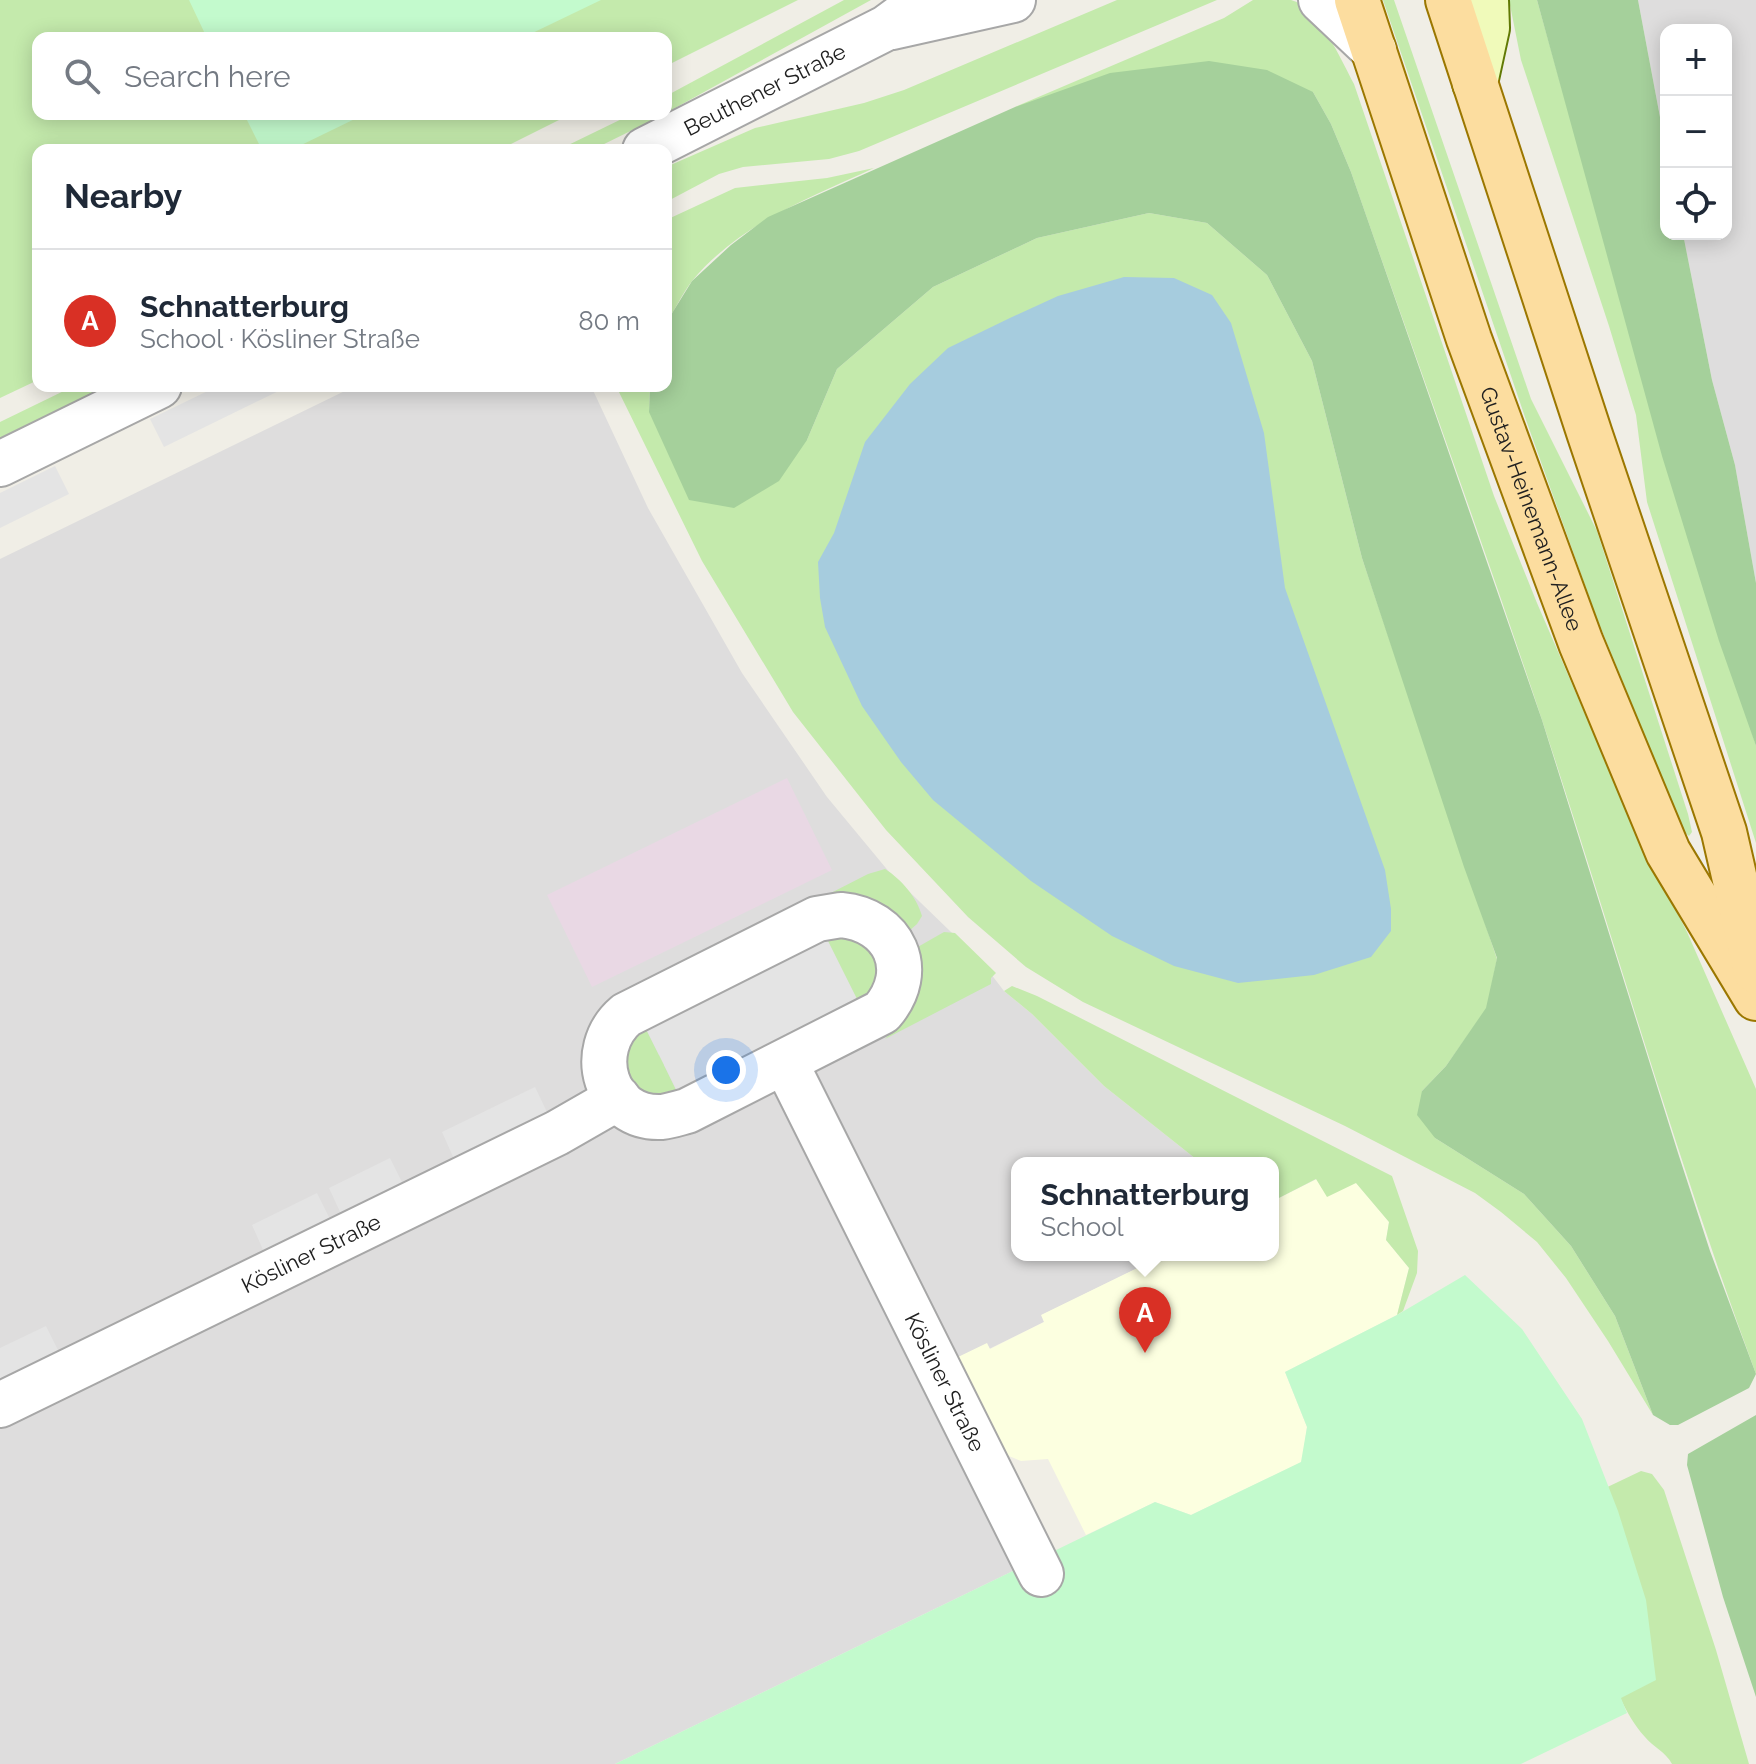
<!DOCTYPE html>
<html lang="en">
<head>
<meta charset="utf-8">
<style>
  :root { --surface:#fff; --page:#f6f6f7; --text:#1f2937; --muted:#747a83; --line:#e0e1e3; --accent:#d93025 }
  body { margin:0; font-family:Raleway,sans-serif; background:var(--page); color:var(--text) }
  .controls { position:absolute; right:24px; top:24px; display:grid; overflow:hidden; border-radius:16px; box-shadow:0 4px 20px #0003 }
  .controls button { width:72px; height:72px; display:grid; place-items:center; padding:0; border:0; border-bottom:2px solid var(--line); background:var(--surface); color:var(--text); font:40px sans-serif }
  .you { position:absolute; left:726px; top:1070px; width:28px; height:28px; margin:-20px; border:6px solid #fff; border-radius:50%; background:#1a73e8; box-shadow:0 0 0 12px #1a73e833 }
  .badge { display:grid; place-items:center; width:52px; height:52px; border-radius:50%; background:var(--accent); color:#fff; font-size:26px; font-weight:700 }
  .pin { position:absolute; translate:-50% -66px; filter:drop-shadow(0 2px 4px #0008) }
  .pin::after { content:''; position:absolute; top:42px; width:28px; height:24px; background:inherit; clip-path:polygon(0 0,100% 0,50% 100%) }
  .popup { position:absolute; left:1011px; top:1157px; width:268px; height:104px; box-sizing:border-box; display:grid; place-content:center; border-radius:16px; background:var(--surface); filter:drop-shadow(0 2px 6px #0005); font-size:26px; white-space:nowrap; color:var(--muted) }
  .popup b { font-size:30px; color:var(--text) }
  .popup::after { content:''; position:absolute; left:50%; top:100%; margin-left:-16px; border:16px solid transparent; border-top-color:var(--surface) }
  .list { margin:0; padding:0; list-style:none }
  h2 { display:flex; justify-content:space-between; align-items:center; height:104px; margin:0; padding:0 32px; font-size:34px }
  h2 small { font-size:26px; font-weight:400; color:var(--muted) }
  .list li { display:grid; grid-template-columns:52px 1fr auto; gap:24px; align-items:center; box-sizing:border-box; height:144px; padding:0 32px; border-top:2px solid var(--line) }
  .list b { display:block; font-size:30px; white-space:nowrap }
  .list p { margin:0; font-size:26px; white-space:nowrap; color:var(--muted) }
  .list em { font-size:26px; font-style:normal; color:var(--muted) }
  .icon { flex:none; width:44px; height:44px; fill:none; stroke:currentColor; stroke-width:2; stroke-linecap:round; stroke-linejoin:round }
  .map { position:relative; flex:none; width:1756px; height:1764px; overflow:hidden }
  .search { position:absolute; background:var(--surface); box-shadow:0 4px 20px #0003; left:32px; top:32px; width:640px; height:88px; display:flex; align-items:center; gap:20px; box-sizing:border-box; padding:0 28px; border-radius:16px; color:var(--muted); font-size:30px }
  .panel { position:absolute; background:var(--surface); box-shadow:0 4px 20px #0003; left:32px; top:144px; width:640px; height:248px; border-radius:16px }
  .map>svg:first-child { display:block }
  .residential { fill:#dedddd }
  .industrial { fill:#e9d8e4 }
  .education { fill:#fcffe0 }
  .grass { fill:#c4eaac }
  .forest { fill:#a5d09b }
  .park { fill:#c3facd }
  .parking { fill:#e4e4e4 }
  .water { fill:#a6ccde }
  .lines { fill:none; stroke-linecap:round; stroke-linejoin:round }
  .minor-casing { stroke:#a7a7a7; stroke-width:48 }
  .tertiary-casing { stroke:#a7a7a7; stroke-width:48 }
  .secondary-casing { stroke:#617904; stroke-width:48 }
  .primary-casing { stroke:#9b7700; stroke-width:48 }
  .minor { stroke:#fff; stroke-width:44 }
  .tertiary { stroke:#fff; stroke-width:44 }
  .secondary { stroke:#f0faba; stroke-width:44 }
  .primary { stroke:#fcdd9f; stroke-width:44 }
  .labels { text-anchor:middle; stroke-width:6; stroke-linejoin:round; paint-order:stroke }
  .street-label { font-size:22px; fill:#202020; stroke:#fff }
</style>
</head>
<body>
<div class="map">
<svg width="1756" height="1764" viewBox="0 0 1756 1764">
  <rect width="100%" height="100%" fill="#f0eee6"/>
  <path class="residential" d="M 1638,0 L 1756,0 L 1756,583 L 1735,465 L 1712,380 L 1683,234 L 1726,234 L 1726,30 L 1666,30 L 1666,149 Z
    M 355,386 L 591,386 L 648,508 L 742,673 L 827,797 L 890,873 L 981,961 L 1004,991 L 1032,1014 L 1104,1086 L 1201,1163 L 1017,1163 L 1017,1255 L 1164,1255 L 1042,1315 L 1044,1322 L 989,1349 L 986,1344 L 929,1372 L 1025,1565 L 615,1764 L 0,1764 L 0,559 Z"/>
  <path class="industrial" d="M 787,778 L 832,870 L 592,987 L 547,895 Z"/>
  <path class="education" d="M 1317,1179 L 1356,1183 L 1389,1222 L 1386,1240 L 1409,1268 L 1397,1315 L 1285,1372 L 1307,1427 L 1302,1462 L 1191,1515 L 1155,1502 L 1086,1535 L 1048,1459 L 1021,1461 L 1009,1456 L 1000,1445 L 958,1357 L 987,1343 L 990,1349 L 1044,1322 L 1041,1315 L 1164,1255 L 1273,1255 L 1273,1201 Z"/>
  <path class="grass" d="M 0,0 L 798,0 L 666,66 L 666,38 L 38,38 L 38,114 L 571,114 L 499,150 L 38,150 L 38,380 L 0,398 Z
    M 844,0 L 871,0 L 666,113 L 666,96 Z
    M 1117,0 L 1217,0 L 859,151 L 829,159 L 743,167 L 719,174 L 666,202 L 666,167 L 755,128 L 864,103 L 904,90 Z
    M 1253,0 C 1265,0 1279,0 1291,0 C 1318,6 1342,62 1354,84 L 1494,496 L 1537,603 L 1635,830 L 1687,932 L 1756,1089 L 1756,1374 C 1676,1158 1614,938 1542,720 C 1481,536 1414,354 1351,172 L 1331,124 L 1313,92 L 1015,107 L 1224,18 Z
    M 1383,0 L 1394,0 L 1531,399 L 1597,531 L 1688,814 L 1692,832 L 1689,836 L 1684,832 L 1596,616 L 1526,420 Z
    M 1509,0 L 1537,0 L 1617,285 L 1756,746 L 1756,843 L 1647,502 L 1636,415 L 1609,326 L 1521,60 Z
    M 632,114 L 665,114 L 592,150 L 558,150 Z
    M 874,168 C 810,198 739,224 692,281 C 682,294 675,310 666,323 L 666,220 L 735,188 L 827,178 Z
    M 1149,213 L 1207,223 L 1267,275 L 1312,361 L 1362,558 L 1497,959 L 1487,1008 L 1446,1066 L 1422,1091 L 1435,1138 L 1524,1194 L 1571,1246 L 1615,1316 L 1653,1415 L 1608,1341 L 1566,1278 L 1537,1242 L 1501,1212 L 1475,1193 L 1345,1126 L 1083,1002 L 1026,967 L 968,917 L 886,830 L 793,712 L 702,561 L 616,386 L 650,386 L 649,412 L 807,440 L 837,369 L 933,287 L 1037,238 Z
    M 74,386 L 107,386 L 0,438 L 0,422 Z
    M 885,869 C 901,879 917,897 922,916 L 917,924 L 909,931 L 823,897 L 868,874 Z
    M 944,932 L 955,933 L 996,973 L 991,978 L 991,984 L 885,1039 C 915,1008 923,991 916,948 Z
    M 833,934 L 868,944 C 881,970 883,983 858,1002 L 845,976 L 664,1065 L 677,1092 C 650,1106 612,1076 628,1046 C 631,1039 640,1032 645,1027 L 659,1055 L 840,966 L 826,938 Z
    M 1012,986 L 1037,996 L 1392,1176 L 1418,1251 L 1417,1273 L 1403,1311 L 1397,1315 L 1409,1268 L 1386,1240 L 1389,1222 L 1356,1183 L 1327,1197 L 1316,1179 L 1273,1201 L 1273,1163 L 1201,1163 L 1104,1086 L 1032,1014 L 1004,991 Z
    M 1641,1471 L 1652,1474 L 1664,1490 L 1716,1650 L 1749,1764 L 1672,1764 C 1666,1752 1653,1747 1645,1737 C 1634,1725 1627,1712 1620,1698 L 1446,1564 Z"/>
  <path class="forest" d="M 1537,0 L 1638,0 L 1666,149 L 1666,234 L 1683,234 L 1712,380 L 1735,465 L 1756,583 L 1756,746 L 1719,641 L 1662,456 Z
    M 1209,61 L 1267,70 L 1313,92 L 1331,124 L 1351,172 L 1542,720 L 1678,1153 L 1710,1251 L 1756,1374 L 1749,1388 L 1678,1425 L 1670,1425 L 1653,1415 L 1615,1316 L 1571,1246 L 1524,1194 L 1435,1138 L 1417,1115 L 1422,1091 L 1446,1066 L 1486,1008 L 1497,958 L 1464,867 L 1362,558 L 1312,361 L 1267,275 L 1207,223 L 1149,213 L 1037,238 L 933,287 L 837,369 L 807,440 L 779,481 L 734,508 L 689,500 L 649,412 L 650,386 L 666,386 L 666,323 L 692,281 L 731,245 L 768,217 L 1015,107 L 1110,73 Z
    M 1756,1415 L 1756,1697 L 1723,1597 L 1687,1465 L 1688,1454 Z"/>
  <path class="park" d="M 189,0 L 601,0 L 522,38 L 207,38 Z
    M 244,114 L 365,114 L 291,150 L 262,150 Z
    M 1465,1275 L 1522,1329 L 1582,1419 L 1618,1511 L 1646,1600 L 1656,1680 L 1621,1698 L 1627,1713 L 1521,1764 L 615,1764 L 1155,1502 L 1191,1515 L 1301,1462 L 1307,1427 L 1285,1372 L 1397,1315 Z"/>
  <path class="parking" d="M 218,386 L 289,386 L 164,447 L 150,419 Z
    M 55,466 L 69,494 L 0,528 L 0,493 Z
    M 817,919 L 868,1021 L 687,1111 L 636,1009 Z
    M 535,1087 L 557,1133 L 0,1405 L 0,1348 L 46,1326 L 59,1352 L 264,1252 L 252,1225 L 317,1193 L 330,1219 L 341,1214 L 329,1188 L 390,1158 L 403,1184 L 454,1159 L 442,1132 Z"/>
  <path class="water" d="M 1124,277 L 1174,278 L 1212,295 L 1231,323 L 1264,433 L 1285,588 L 1385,870 L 1391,909 L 1391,931 L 1371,957 L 1314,975 L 1238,983 L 1174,966 L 1112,936 L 1031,881 L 933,800 L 901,762 L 862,706 L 825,627 L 820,598 L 818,562 L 834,533 L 865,442 L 910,384 L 948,348 L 1012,317 L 1058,296 Z"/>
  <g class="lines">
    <g class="minor-casing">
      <g id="minor">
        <path d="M 841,915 C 894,920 918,970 882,1012 L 687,1111 C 679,1113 670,1116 662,1117 C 605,1120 585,1050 626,1015 L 817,919 Z"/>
        <path id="s1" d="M 785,1062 L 1041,1574"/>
        <path id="s2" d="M 0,1405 L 557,1133 L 618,1098"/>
      </g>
    </g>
    <g class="tertiary-casing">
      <g id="tertiary">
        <path d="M 1321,0 L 1374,50"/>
        <path d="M 892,27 L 1013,0"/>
        <path id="s3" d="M 645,150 L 886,28 L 924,0"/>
        <path d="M 0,464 L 159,386"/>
      </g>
    </g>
    <g class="secondary-casing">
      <path id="secondary" d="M 1475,83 L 1487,28 L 1486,0"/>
    </g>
    <g class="primary-casing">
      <g id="primary">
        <path id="s4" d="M 1357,0 L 1469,339 L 1581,643 L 1668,852 L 1756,998"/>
        <path d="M 1448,0 L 1590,435 L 1724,832 L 1756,971"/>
      </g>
    </g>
    <use href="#minor" class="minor"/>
    <use href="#tertiary" class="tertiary"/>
    <use href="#secondary" class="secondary"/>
    <use href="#primary" class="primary"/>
  </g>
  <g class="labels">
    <g class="street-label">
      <text dy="8" stroke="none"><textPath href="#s3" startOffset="134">Beuthener Straße</textPath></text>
      <text dy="8" stroke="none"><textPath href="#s4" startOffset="538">Gustav-Heinemann-Allee</textPath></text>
      <text dy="8" stroke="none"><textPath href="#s2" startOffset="346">Kösliner Straße</textPath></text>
      <text dy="8" stroke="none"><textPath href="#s1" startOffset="358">Kösliner Straße</textPath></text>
    </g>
  </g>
</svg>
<div class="controls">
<button>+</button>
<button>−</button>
<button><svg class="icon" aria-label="locate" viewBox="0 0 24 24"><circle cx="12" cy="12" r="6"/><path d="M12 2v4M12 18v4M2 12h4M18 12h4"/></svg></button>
</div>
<div class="you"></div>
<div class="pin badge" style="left:1145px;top:1353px">A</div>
<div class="popup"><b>Schnatterburg</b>School</div>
<div class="search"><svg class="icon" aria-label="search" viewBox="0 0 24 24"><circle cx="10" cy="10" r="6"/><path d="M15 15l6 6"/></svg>Search here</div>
<section class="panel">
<h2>Nearby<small></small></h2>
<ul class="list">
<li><span class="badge">A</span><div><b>Schnatterburg</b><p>School · Kösliner Straße</p></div><em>80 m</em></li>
</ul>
</section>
</div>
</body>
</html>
